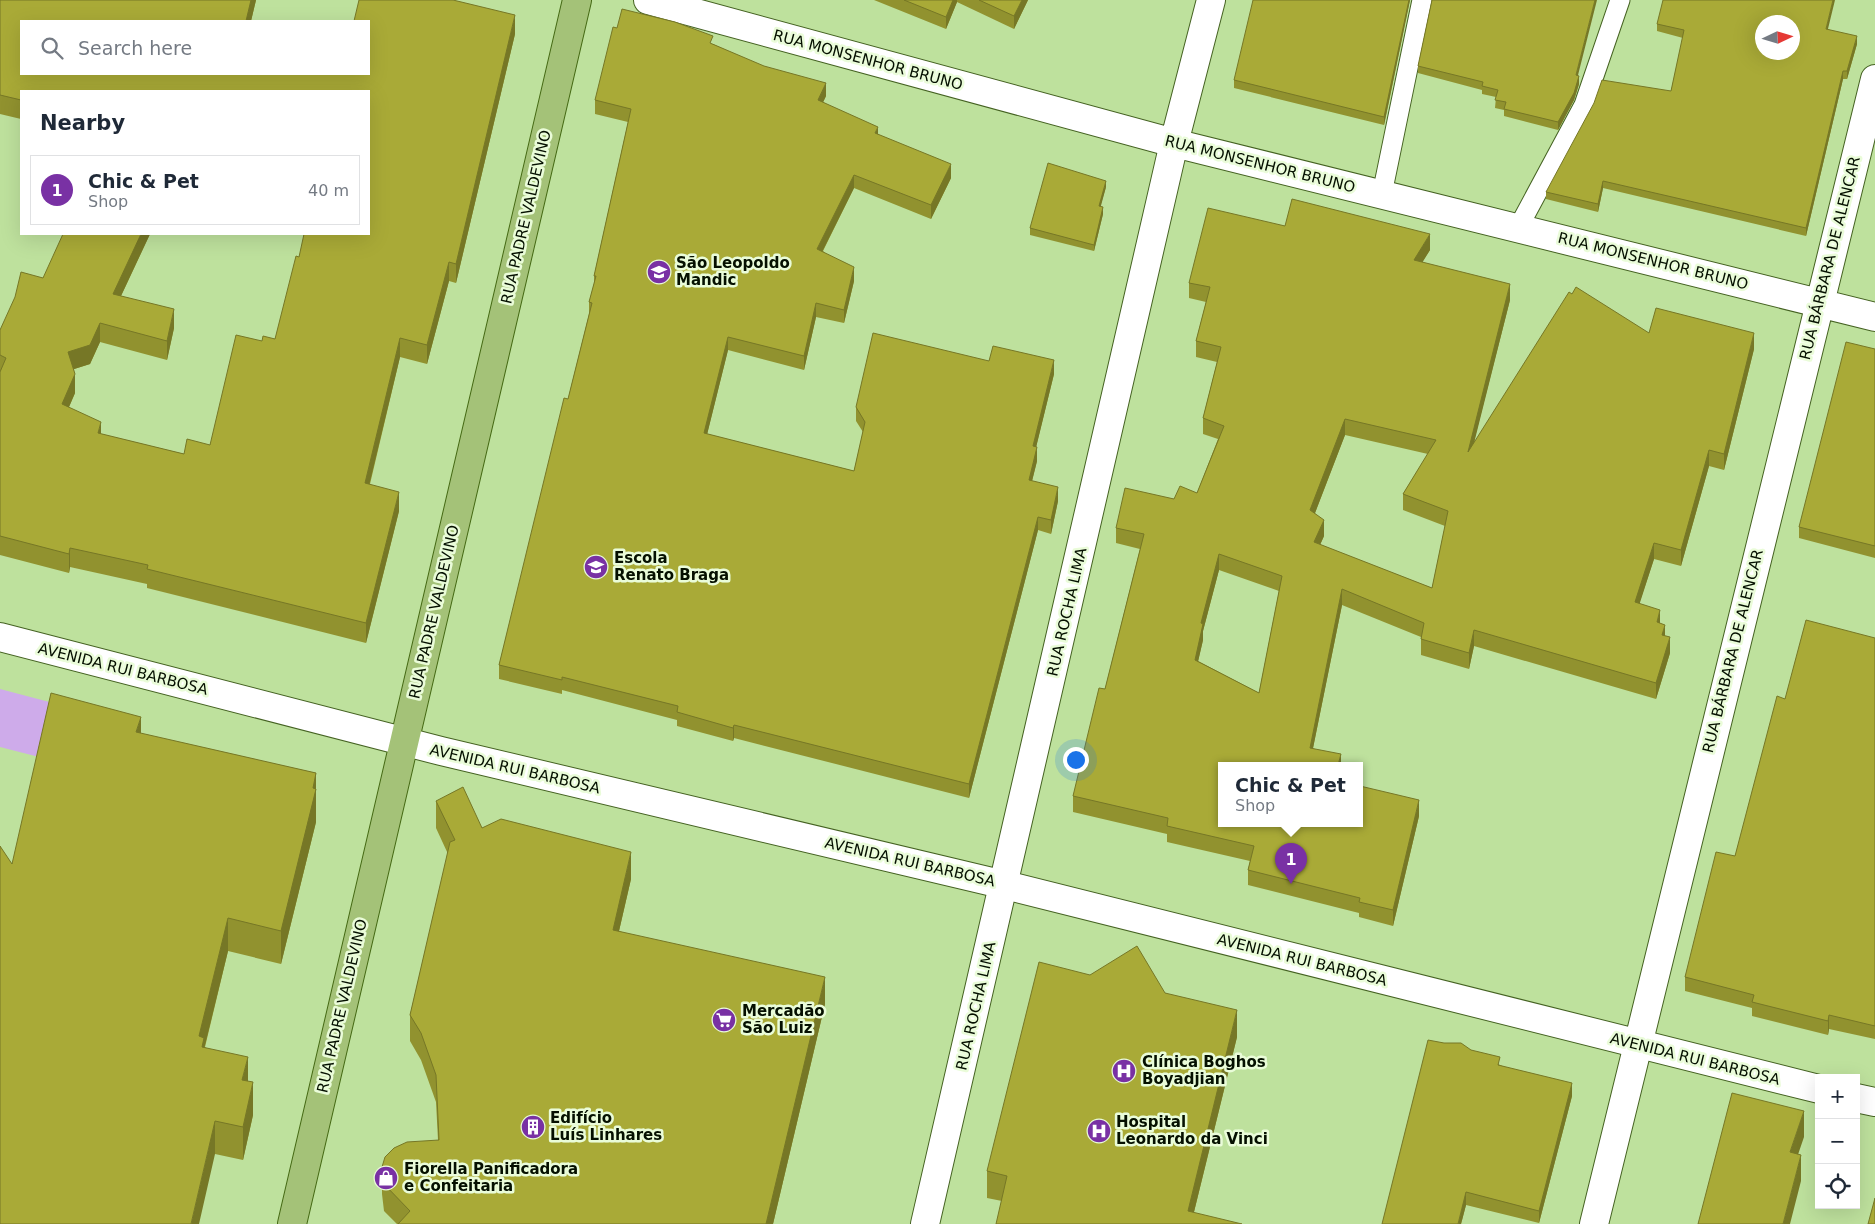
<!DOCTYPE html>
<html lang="en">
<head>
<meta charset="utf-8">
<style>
  :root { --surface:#fff; --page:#f6f6f7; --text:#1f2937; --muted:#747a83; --line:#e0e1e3; --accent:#7931a4 }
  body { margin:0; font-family:"DejaVu Sans",sans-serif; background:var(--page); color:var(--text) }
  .controls { position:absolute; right:15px; bottom:15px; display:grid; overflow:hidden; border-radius:0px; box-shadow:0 5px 20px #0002 }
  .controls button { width:45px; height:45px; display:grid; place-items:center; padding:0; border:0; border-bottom:1px solid var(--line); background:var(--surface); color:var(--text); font:25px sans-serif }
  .compass { position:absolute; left:1755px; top:15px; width:45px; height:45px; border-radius:50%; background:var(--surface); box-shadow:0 5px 20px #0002; rotate:86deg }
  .you { position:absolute; left:1075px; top:759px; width:18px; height:18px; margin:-12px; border:4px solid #fff; border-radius:50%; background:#1a73e8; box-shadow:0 0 0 8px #1a73e833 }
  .badge { display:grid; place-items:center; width:32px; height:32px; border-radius:50%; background:var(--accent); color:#fff; font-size:16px; font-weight:700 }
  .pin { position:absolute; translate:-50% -41px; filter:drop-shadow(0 1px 2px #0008) }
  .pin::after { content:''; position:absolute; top:26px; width:18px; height:15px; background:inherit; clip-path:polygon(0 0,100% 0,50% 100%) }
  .popup { position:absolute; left:1218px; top:762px; width:145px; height:65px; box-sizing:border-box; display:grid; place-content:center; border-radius:0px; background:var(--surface); filter:drop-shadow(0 1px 4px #0005); font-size:16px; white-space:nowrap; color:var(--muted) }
  .popup b { font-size:19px; color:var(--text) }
  .popup::after { content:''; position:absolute; left:50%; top:100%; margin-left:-10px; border:10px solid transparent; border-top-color:var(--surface) }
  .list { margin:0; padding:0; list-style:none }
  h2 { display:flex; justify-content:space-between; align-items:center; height:65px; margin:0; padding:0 20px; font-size:21px }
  h2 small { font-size:16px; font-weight:400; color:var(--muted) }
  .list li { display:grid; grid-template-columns:32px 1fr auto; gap:15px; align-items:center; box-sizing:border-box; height:70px; margin:0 10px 10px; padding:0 10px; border:1px solid var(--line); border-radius:0px }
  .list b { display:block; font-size:19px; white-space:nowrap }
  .list p { margin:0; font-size:16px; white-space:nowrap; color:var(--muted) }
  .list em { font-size:16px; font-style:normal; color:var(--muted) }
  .icon { flex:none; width:28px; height:28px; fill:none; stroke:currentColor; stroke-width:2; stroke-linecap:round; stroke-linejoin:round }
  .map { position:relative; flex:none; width:1875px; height:1224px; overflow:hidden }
  .search { position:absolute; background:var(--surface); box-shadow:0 5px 20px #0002; left:20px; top:20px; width:350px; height:55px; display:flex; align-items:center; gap:12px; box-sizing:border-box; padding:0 18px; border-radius:0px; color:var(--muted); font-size:19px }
  .panel { position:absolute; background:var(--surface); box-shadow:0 5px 20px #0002; left:20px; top:90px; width:350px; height:145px; border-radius:0px }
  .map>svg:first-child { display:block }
  .green { fill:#ceabea }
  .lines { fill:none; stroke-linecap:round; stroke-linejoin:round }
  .lane-casing { stroke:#456222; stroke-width:21 }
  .street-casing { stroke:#456222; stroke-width:30 }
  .secondary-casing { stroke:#456222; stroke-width:30 }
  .primary-casing { stroke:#456914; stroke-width:30 }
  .lane { stroke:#fff; stroke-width:19 }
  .street { stroke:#fff; stroke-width:28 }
  .secondary { stroke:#fff; stroke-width:28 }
  .primary { stroke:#a4c278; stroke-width:28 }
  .wall { fill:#91922f; fill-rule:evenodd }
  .shaded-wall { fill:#767726 }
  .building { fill:#a9aa37; stroke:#767726; fill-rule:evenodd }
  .labels { text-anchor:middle; stroke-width:5; stroke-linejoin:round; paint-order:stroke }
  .street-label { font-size:15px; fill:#051000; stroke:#eafcd9 }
  .poi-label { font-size:15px; font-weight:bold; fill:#051000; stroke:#eafcd9; text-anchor:start }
</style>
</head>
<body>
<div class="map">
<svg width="1875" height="1224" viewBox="0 0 1875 1224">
  <rect width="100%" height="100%" fill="#bee19d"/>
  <path class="green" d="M 0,689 L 57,704 L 43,758 L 0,747 Z"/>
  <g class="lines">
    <g class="lane-casing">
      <path id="lane" d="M 1382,194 L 1422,0
        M 1518,228 L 1584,105 L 1620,0"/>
    </g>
    <g class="street-casing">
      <path id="street" d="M 648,0 L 1174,143 L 1875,317
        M 925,1224 L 1174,143 L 1211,0
        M 1594,1224 L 1875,79"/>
    </g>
    <g class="secondary-casing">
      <path id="secondary" d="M 0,637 L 441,751 L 1005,885 L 1819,1089
        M 1856,1098 L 1875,1102"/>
    </g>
    <g class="primary-casing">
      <path id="primary" d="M 292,1224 L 577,0"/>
    </g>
    <use href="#lane" class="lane"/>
    <use href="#street" class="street"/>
    <use href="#secondary" class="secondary"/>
    <use href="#primary" class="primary"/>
  </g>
  <path class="wall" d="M 0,0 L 256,0 L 251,21 L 21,21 L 369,74 L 515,34 L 456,283 L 449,281 L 427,364 L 400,357 L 370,484 L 399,511 L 366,643 L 147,588 L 147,584 L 70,567 L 69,573 L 0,555 L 0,330 L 43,278 L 150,234 L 121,296 L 174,328 L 167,360 L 100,342 L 90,364 L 74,369 L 75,393 L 69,407 L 101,434 L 184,454 L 210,445 L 262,341 L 275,339 L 299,257 L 369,91 L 21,91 L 21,119 L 0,114 Z
    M 874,0 L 1028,0 L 1014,29 L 957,2 L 946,29 Z
    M 1410,0 L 1384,125 L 1234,88 L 1234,80 Z
    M 1657,24 L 1828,29 L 1857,44 L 1847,79 L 1843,79 L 1806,236 L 1603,188 L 1598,212 L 1546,199 L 1546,192 L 1671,91 L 1683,38 L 1657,31 Z
    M 713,44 L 826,96 L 823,102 L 951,178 L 931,219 L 854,188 L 823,251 L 854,281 L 844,323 L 816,317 L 804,370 L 728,350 L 707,434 L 854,471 L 863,432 L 856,421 L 856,407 L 989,361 L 1054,374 L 1036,447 L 1037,461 L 1032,481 L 1058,501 L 1051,534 L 1038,530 L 969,798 L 734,738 L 733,741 L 677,726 L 677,720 L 562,690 L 562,694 L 499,679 L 499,665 L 568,399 L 589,314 L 589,302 L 594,284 L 594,276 L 628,122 L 595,114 L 595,100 Z
    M 1418,66 L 1578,76 L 1579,84 L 1574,100 L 1558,130 L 1504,116 L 1504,110 L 1495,108 L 1496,97 L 1482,94 L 1482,90 L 1418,73 Z
    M 1106,187 L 1100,207 L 1103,214 L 1094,251 L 1030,235 L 1030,228 Z
    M 1285,226 L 1430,250 L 1422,262 L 1510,300 L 1474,441 L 1649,333 L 1754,349 L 1724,470 L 1709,466 L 1681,566 L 1654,559 L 1639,604 L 1660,623 L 1665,636 L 1670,653 L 1656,699 L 1474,646 L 1469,669 L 1421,655 L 1421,637 L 1342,605 L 1313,748 L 1341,765 L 1222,765 L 1419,816 L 1393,926 L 1359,917 L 1359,913 L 1248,885 L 1248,870 L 1250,861 L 1167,842 L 1167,834 L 1073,812 L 1073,796 L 1105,689 L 1140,549 L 1116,543 L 1116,528 L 1174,499 L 1197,493 L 1218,439 L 1203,434 L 1203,418 L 1217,362 L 1196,357 L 1196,341 L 1206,302 L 1189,298 L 1189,283 ZM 1345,435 L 1428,454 L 1403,494 L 1403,510 L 1445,526 L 1432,588 L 1320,545 L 1324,536 L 1315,513 ZM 1219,570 L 1279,591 L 1259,693 L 1198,661 L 1203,640 L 1203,631 Z
    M 1875,349 L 1875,558 L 1799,538 L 1799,527 Z
    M 1875,638 L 1875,1039 L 1829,1029 L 1828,1035 L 1752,1016 L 1752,1008 L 1685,991 L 1685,977 L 1735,856 L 1785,699 Z
    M 141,734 L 316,773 L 316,822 L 281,964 L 228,951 L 205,1047 L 248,1081 L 253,1115 L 243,1160 L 215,1154 L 12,864 Z
    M 436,801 L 482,828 L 631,879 L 619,931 L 825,1004 L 773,1224 L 397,1224 L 384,1211 L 382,1194 L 382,1167 L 438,1140 L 436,1102 L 421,1060 L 410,1041 L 410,1015 L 448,854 L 436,828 Z
    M 1165,993 L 1237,1037 L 1194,1212 L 1002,1201 L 987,1198 L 987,1171 Z
    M 1471,1050 L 1500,1065 L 1572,1096 L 1539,1223 L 1466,1205 L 1461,1224 Z"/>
  <path class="shaded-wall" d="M 251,0 L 256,0 L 251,21 L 246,21 Z
    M 953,0 L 957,0 L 957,2 L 946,29 L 946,17 Z
    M 1022,0 L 1028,0 L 1014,29 L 1014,16 Z
    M 1409,0 L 1410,0 L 1384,125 L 1384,117 Z
    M 1595,0 L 1597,0 L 1576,83 L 1576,75 Z
    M 1833,0 L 1835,0 L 1826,37 L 1826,29 Z
    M 515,15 L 515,34 L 456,283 L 456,264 Z
    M 1857,36 L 1857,44 L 1847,79 L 1847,71 Z
    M 1843,71 L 1843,79 L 1806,236 L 1806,228 Z
    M 1579,76 L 1579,84 L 1574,100 L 1558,130 L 1558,122 Z
    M 826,83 L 826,96 L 818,113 L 818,100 Z
    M 878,127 L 878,141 L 875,133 Z
    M 951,164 L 951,178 L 931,219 L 931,205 Z
    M 854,175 L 854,188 L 817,262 L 817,249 Z
    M 1106,181 L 1106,187 L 1099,213 L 1099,206 Z
    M 1603,181 L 1603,188 L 1598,212 L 1598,204 Z
    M 1103,207 L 1103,214 L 1094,251 L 1094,245 Z
    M 141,234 L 150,234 L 113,313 L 113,294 Z
    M 1430,234 L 1430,250 L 1414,276 L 1414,260 Z
    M 449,262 L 449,281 L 427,364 L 427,345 Z
    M 854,267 L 854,281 L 844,323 L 844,310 Z
    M 1510,284 L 1510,300 L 1468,467 L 1468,452 Z
    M 816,303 L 816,317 L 804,370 L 804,356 Z
    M 174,309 L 174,328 L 167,360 L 167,341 Z
    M 100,323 L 100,342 L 90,364 L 68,371 L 68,352 Z
    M 1754,333 L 1754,349 L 1724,470 L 1724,454 Z
    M 728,337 L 728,350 L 704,447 L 704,433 Z
    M 400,338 L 400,357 L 365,502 L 365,483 Z
    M 1054,360 L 1054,374 L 1033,460 L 1033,446 Z
    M 75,374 L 75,393 L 62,423 L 62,404 Z
    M 1345,419 L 1345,435 L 1310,526 L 1310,510 Z
    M 101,422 L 101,441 L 98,433 Z
    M 1037,447 L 1037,461 L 1029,493 L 1029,480 Z
    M 1709,450 L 1709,466 L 1681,566 L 1681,550 Z
    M 1058,487 L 1058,501 L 1051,534 L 1051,520 Z
    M 399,492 L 399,511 L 366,643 L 366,623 Z
    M 1038,517 L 1038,530 L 969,798 L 969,784 Z
    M 1324,520 L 1324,536 L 1314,558 L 1314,542 Z
    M 1654,543 L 1654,559 L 1635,618 L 1635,602 Z
    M 70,548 L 70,567 L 69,573 L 69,554 Z
    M 1219,554 L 1219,570 L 1203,631 L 1203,640 L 1195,675 L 1195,660 L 1201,623 Z
    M 1342,589 L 1342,605 L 1310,763 L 1310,748 Z
    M 1660,610 L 1660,626 L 1657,622 Z
    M 1665,625 L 1665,640 L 1662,635 Z
    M 1474,630 L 1474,646 L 1469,669 L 1469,653 Z
    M 1670,637 L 1670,653 L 1656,699 L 1656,683 Z
    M 141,717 L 141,750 L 136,732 Z
    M 734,725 L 734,738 L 733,741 L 733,728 Z
    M 1341,754 L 1341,765 L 1338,765 Z
    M 316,773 L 316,822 L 281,964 L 281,931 Z
    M 1419,800 L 1419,816 L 1393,926 L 1393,910 Z
    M 631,852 L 631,879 L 613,957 L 613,930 Z
    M 228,918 L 228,951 L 204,1049 L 204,1070 L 199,1036 Z
    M 825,977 L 825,1004 L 773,1224 L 766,1224 Z
    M 1237,1010 L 1237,1037 L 1191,1224 L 1188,1211 Z
    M 1829,1015 L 1829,1029 L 1828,1035 L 1828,1021 Z
    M 248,1057 L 248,1090 L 242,1080 Z
    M 253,1082 L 253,1115 L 243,1160 L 243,1127 Z
    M 1572,1083 L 1572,1096 L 1539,1223 L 1539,1211 Z
    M 1804,1111 L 1804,1137 L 1790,1178 L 1790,1152 Z
    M 215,1121 L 215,1154 L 199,1224 L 191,1224 Z
    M 1801,1155 L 1801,1181 L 1790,1224 L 1783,1224 Z
    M 1466,1192 L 1466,1205 L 1461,1224 L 1458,1224 Z"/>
  <path class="building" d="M 0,0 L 251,0 L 246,21 L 21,21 L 21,74 L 369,74 L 369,21 L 354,21 L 359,0 L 453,0 L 515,15 L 456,264 L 449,262 L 427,345 L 400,338 L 365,483 L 399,492 L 366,623 L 147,569 L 148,565 L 70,548 L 69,554 L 0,536 L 0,372 L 6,358 L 0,355 L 0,330 L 15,297 L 21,272 L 43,278 L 63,234 L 141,234 L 113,294 L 174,309 L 167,341 L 100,323 L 90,345 L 68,352 L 75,374 L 62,404 L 101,422 L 98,433 L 184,454 L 187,439 L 210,445 L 236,335 L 262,341 L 263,336 L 275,339 L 296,256 L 299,257 L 304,234 L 369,234 L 369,91 L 21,91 L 21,100 L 0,95 Z
    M 904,0 L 953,0 L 946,17 Z
    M 979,0 L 1022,0 L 1014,16 Z
    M 1253,0 L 1409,0 L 1384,117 L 1234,80 Z
    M 1432,0 L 1595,0 L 1576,75 L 1579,76 L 1574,93 L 1558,122 L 1504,109 L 1506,102 L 1495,100 L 1498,90 L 1482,86 L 1483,82 L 1418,66 Z
    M 1663,0 L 1833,0 L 1826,29 L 1857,36 L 1847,71 L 1843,71 L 1806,228 L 1603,181 L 1598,204 L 1546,192 L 1594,103 L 1602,80 L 1671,91 L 1684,30 L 1657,24 ZM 1762,22 L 1792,22 L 1792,52 L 1762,52 Z
    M 622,9 L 675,22 L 713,36 L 710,43 L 764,66 L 826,83 L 818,100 L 878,127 L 875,133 L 951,164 L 931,205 L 854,175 L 817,249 L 854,267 L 844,310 L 816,303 L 804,356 L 728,337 L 704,433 L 854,471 L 865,422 L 856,407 L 873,333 L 989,361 L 993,346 L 1054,360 L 1033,446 L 1037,447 L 1029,480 L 1058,487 L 1051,520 L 1038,517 L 969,784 L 734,725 L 733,728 L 677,712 L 678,706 L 562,677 L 562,680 L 499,665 L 564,398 L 568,399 L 592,303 L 589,302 L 596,276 L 594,276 L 631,109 L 595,100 L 613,27 L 617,28 Z
    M 1048,163 L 1106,181 L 1099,206 L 1103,207 L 1094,245 L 1030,228 Z
    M 1292,199 L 1430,234 L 1414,260 L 1510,284 L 1468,452 L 1569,292 L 1572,294 L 1576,287 L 1649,333 L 1656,308 L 1754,333 L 1724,454 L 1709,450 L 1681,550 L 1654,543 L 1635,602 L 1660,610 L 1657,622 L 1665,625 L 1662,635 L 1670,637 L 1656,683 L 1474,630 L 1469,653 L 1421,639 L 1424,623 L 1342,589 L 1310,748 L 1341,754 L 1338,765 L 1222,765 L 1222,823 L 1360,823 L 1360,786 L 1419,800 L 1393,910 L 1359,902 L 1360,898 L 1248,870 L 1254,846 L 1167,826 L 1168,818 L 1073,796 L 1099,688 L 1105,689 L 1144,534 L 1116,528 L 1125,488 L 1174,499 L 1180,486 L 1197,493 L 1224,426 L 1203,418 L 1221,347 L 1196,341 L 1210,287 L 1189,283 L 1208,208 L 1285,226 ZM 1345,419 L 1436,440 L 1403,494 L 1448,511 L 1432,588 L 1314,542 L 1324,520 L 1310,510 ZM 1219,554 L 1282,576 L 1259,693 L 1195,660 L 1203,624 L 1201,623 Z
    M 1846,342 L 1875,349 L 1875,546 L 1799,527 Z
    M 1806,620 L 1875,638 L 1875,1026 L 1829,1015 L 1828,1021 L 1752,1002 L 1754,995 L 1685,977 L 1716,852 L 1735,856 L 1777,696 L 1785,699 Z
    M 51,693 L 141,717 L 136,732 L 316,773 L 313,788 L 316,789 L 281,931 L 228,918 L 199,1036 L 204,1038 L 202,1047 L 248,1057 L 242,1080 L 253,1082 L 243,1127 L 215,1121 L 191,1224 L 0,1224 L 0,846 L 12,864 Z
    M 463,787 L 482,828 L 501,819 L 631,852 L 613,930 L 825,977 L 766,1224 L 398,1224 L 410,1211 L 384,1184 L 382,1167 L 385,1157 L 394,1148 L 407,1142 L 439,1140 L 436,1075 L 421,1033 L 410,1015 L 450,842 L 455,840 L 436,801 Z
    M 1137,946 L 1165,993 L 1237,1010 L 1188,1211 L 1242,1224 L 996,1224 L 1007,1176 L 987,1171 L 1039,962 L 1090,975 Z
    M 1428,1040 L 1444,1043 L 1461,1043 L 1471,1050 L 1500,1057 L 1498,1065 L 1572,1083 L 1539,1211 L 1466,1192 L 1458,1224 L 1382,1224 Z
    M 1732,1093 L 1804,1111 L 1790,1152 L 1801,1155 L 1783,1224 L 1698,1224 Z
    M 1875,1198 L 1875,1224 L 1868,1224 Z"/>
  <defs>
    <g id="university-disc" transform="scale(1.25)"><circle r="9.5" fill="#7931a4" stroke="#eafcd9"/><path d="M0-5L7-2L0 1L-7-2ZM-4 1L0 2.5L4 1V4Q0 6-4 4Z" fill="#fff"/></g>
    <g id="school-disc" transform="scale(1.25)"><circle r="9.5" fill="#7931a4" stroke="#eafcd9"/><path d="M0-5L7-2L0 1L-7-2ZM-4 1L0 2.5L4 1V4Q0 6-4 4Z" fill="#fff"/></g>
    <g id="supermarket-disc" transform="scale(1.25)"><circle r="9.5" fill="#7931a4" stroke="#eafcd9"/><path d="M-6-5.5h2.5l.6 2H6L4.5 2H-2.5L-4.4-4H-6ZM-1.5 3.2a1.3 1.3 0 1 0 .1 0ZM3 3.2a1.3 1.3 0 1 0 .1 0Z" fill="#fff"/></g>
    <g id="hospital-disc" transform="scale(1.25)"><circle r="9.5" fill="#7931a4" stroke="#eafcd9"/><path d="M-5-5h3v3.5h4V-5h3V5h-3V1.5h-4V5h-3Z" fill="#fff"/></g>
    <g id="building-disc" transform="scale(1.25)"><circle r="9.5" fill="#7931a4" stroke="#eafcd9"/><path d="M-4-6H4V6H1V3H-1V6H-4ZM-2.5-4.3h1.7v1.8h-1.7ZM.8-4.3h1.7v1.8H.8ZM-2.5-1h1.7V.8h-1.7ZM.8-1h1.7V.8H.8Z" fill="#fff"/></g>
    <g id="shop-disc" transform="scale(1.25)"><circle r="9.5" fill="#7931a4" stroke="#eafcd9"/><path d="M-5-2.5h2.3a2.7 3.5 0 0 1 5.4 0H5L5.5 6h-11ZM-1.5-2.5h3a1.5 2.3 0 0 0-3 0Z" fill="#fff"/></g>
  </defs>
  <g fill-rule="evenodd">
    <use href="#university-disc" x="659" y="272"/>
    <use href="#school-disc" x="596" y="567"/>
    <use href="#supermarket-disc" x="724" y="1020"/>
    <use href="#hospital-disc" x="1124" y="1071"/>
    <use href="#building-disc" x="533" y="1127"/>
    <use href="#hospital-disc" x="1099" y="1131"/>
    <use href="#shop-disc" x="386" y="1178"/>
  </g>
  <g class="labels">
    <g class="street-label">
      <text transform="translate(868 60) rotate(15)" y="5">RUA MONSENHOR BRUNO</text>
      <text transform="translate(1260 164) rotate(14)" y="5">RUA MONSENHOR BRUNO</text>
      <text transform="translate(526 217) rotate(-77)" y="5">RUA PADRE VALDEVINO</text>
      <text transform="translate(1830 258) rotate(-76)" y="5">RUA BÁRBARA DE ALENCAR</text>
      <text transform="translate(1653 261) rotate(14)" y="5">RUA MONSENHOR BRUNO</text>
      <text transform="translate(434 612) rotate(-77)" y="5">RUA PADRE VALDEVINO</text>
      <text transform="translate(1067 612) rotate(-77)" y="5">RUA ROCHA LIMA</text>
      <text transform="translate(1733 651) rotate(-76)" y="5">RUA BÁRBARA DE ALENCAR</text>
      <text transform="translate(123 669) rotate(14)" y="5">AVENIDA RUI BARBOSA</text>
      <text transform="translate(515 769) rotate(13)" y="5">AVENIDA RUI BARBOSA</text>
      <text transform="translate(910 862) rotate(13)" y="5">AVENIDA RUI BARBOSA</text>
      <text transform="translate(1302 960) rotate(14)" y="5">AVENIDA RUI BARBOSA</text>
      <text transform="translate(342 1006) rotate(-77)" y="5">RUA PADRE VALDEVINO</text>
      <text transform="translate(976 1006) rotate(-77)" y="5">RUA ROCHA LIMA</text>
      <text transform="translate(1695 1059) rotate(14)" y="5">AVENIDA RUI BARBOSA</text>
    </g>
    <g class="poi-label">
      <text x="676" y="268">São Leopoldo<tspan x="676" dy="17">Mandic</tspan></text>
      <text x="614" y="563">Escola<tspan x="614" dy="17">Renato Braga</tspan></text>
      <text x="742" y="1016">Mercadão<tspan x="742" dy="17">São Luiz</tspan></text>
      <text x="1142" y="1067">Clínica Boghos<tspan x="1142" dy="17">Boyadjian</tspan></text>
      <text x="550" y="1123">Edifício<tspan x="550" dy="17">Luís Linhares</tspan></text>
      <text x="1116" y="1127">Hospital<tspan x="1116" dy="17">Leonardo da Vinci</tspan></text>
      <text x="404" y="1174">Fiorella Panificadora<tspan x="404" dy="17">e Confeitaria</tspan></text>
    </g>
  </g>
</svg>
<div class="controls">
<button>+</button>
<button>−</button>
<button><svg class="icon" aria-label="locate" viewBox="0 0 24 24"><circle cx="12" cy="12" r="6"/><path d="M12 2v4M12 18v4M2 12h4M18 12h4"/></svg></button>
</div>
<svg class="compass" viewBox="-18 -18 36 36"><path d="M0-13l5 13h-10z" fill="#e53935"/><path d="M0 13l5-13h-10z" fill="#747a83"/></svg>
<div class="you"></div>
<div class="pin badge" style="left:1291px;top:884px">1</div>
<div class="popup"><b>Chic &amp; Pet</b>Shop</div>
<div class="search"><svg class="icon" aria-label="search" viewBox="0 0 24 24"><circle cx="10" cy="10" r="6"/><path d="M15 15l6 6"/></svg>Search here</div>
<section class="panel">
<h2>Nearby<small></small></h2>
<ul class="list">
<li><span class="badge">1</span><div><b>Chic &amp; Pet</b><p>Shop</p></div><em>40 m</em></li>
</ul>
</section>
</div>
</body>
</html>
